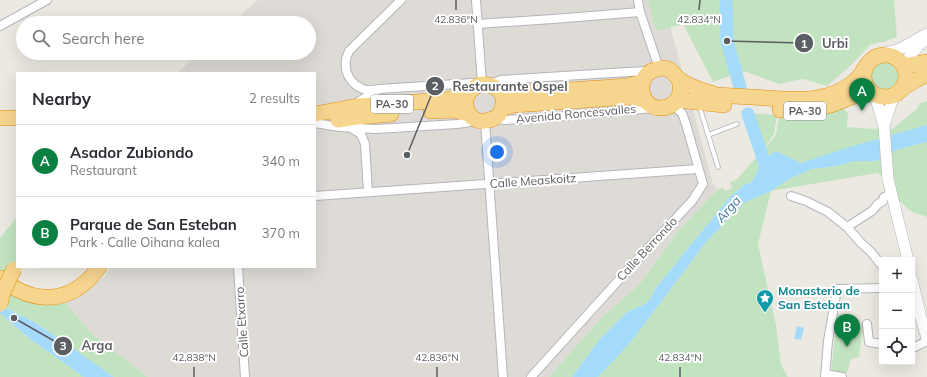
<!DOCTYPE html>
<html lang="en">
<head>
<meta charset="utf-8">
<style>
  :root { --surface:#fff; --page:#f2f2f3; --text:#2b2b33; --muted:#7c7c81; --line:#e1e1e2; --accent:#0b8043 }
  body { margin:0; font-family:Mulish,sans-serif; background:var(--page); color:var(--text) }
  .controls { position:absolute; right:12px; bottom:12px; display:grid; overflow:hidden; border-radius:0px; box-shadow:0 4px 16px #0002 }
  .controls button { width:36px; height:36px; display:grid; place-items:center; padding:0; border:0; border-bottom:1px solid var(--line); background:var(--surface); color:var(--text); font:20px sans-serif }
  .you { position:absolute; left:497px; top:152px; width:14px; height:14px; margin:-10px; border:3px solid #fff; border-radius:50%; background:#1a73e8; box-shadow:0 0 0 6px #1a73e833 }
  .badge { display:grid; place-items:center; width:26px; height:26px; border-radius:50%; background:var(--accent); color:#fff; font-size:13px; font-weight:700 }
  .pin { position:absolute; translate:-50% -33px; filter:drop-shadow(0 1px 2px #0008) }
  .pin::after { content:''; position:absolute; top:21px; width:14px; height:12px; background:inherit; clip-path:polygon(0 0,100% 0,50% 100%) }
  .list { margin:0; padding:0; list-style:none }
  h2 { display:flex; justify-content:space-between; align-items:center; height:52px; margin:0; padding:0 16px; font-size:17px }
  h2 small { font-size:13px; font-weight:400; color:var(--muted) }
  .list li { display:grid; grid-template-columns:26px 1fr auto; gap:12px; align-items:center; box-sizing:border-box; height:72px; padding:0 16px; border-top:1px solid var(--line) }
  .list b { display:block; font-size:15px; white-space:nowrap }
  .list p { margin:0; font-size:13px; white-space:nowrap; color:var(--muted) }
  .list em { font-size:13px; font-style:normal; color:var(--muted) }
  .icon { flex:none; width:22px; height:22px; fill:none; stroke:currentColor; stroke-width:2; stroke-linecap:round; stroke-linejoin:round }
  .map { position:relative; flex:none; width:927px; height:377px; overflow:hidden }
  .search { position:absolute; background:var(--surface); box-shadow:0 4px 16px #0002; left:16px; top:16px; width:300px; height:44px; display:flex; align-items:center; gap:10px; box-sizing:border-box; padding:0 14px; border-radius:22px; color:var(--muted); font-size:15px }
  .panel { position:absolute; background:var(--surface); box-shadow:0 4px 16px #0002; left:16px; top:72px; width:300px; height:196px; border-radius:0px }
  .map>svg:first-child { display:block }
  .industrial { fill:#dedbd7 }
  .green { fill:#c2e3c0 }
  .water { fill:#a5dbfa }
  .lines { fill:none; stroke-linecap:round; stroke-linejoin:round }
  .river { stroke:#a5dbfa; stroke-width:13 }
  .lane-casing { stroke:#b3b5b9; stroke-width:5.5 }
  .street-casing { stroke:#b3b5b9; stroke-width:10 }
  .secondary-casing { stroke:#b4b7bc; stroke-width:12 }
  .highway-casing { stroke:#e28f0d; stroke-width:16 }
  .lane { stroke:#fff; stroke-width:4 }
  .street { stroke:#fff; stroke-width:8 }
  .secondary { stroke:#fff; stroke-width:11 }
  .highway { stroke:#f6d58f; stroke-width:15 }
  .highway-bridge-casing { stroke:#e28f0d; stroke-width:16; stroke-linecap:butt }
  .highway-bridge { stroke:#f6d58f; stroke-width:15 }
  .ticks { fill:none; stroke:#5b5e62; stroke-width:1.5 }
  .labels { text-anchor:middle; stroke-width:4; stroke-linejoin:round; paint-order:stroke }
  .shield { fill:#fff; stroke:#8c8e91; stroke-width:1 }
  .shield-label { font-size:11px; font-weight:bold; fill:#5b5e62 }
  .street-label { font-size:12px; fill:#5b5e62; stroke:#fff }
  .culture-label { font-size:12px; font-weight:bold; fill:#0d838f; stroke:#fff; text-anchor:start }
  .water-label { font-size:13px; font-style:italic; fill:#4177a2; stroke:#fff }
  .ticks-label { font-size:10px; text-anchor:middle; fill:#5b5e62; stroke:#fff; stroke-width:4; stroke-linejoin:round; paint-order:stroke }
  .leader { fill:none; stroke:#5b5e62; stroke-width:1.5 }
  .callout-dot { fill:#5b5e62; stroke:#fff; stroke-width:1.5 }
  .mark-label { font-size:12px; text-anchor:middle; font-weight:bold; fill:#fff }
  .callout-label { font-size:13px; text-anchor:middle; font-weight:bold; fill:#5b5e62; stroke:#fff; stroke-width:4; stroke-linejoin:round; paint-order:stroke }
</style>
</head>
<body>
<div class="map">
<svg width="927" height="377" viewBox="0 0 927 377">
  <rect width="100%" height="100%" fill="#ece9e2"/>
  <path class="industrial" d="M 258,0 L 663,0 L 713,184 L 718,189 L 680,229 L 661,255 L 639,285 L 602,317 L 549,377 L 148,377 L 91,333 L 64,301 L 66,299 L 104,278 L 110,267 L 315,267 L 315,73 L 177,73 L 199,53 L 309,53 L 309,23 L 232,23 Z"/>
  <path class="green" d="M 648,0 L 894,0 L 897,37 L 883,42 L 871,44 L 851,65 L 827,86 L 803,79 L 779,84 L 744,71 L 713,82 L 683,24 L 656,31 Z
    M871 75a14 14 0 1 1 28 0a14 14 0 1 1-28 0Z
    M 927,101 L 927,125 L 801,163 L 776,151 L 763,160 L 751,183 L 745,184 L 729,198 L 655,289 L 651,298 L 645,304 L 627,312 L 600,339 L 572,377 L 549,377 L 602,317 L 639,285 L 661,255 L 680,229 L 718,189 L 723,188 L 725,191 L 732,188 L 730,182 L 736,180 L 772,140 L 776,134 L 780,113 L 842,108 L 848,113 L 847,127 L 874,129 L 886,126 L 891,130 L 917,109 L 919,104 Z
    M 749,113 L 777,115 L 774,134 L 762,151 Z
    M 927,142 L 927,217 L 910,211 L 896,197 L 891,178 L 896,175 L 888,179 L 877,173 L 771,191 L 758,244 L 776,325 L 781,365 L 788,377 L 598,377 L 630,343 L 707,241 L 744,203 L 771,191 L 789,179 L 812,169 L 837,166 L 854,161 L 877,161 L 896,150 Z
    M 17,217 L 17,264 L 4,292 L 64,301 L 91,333 L 148,377 L 114,377 L 36,323 L 0,305 L 0,238 Z
    M 0,313 L 30,339 L 84,377 L 0,377 Z
    M 837,314 L 850,315 L 851,325 L 863,326 L 859,357 L 851,359 L 847,373 L 831,374 Z"/>
  <path class="water" d="M 927,125 L 927,142 L 896,150 L 877,161 L 854,161 L 837,166 L 812,169 L 789,179 L 771,191 L 744,203 L 707,241 L 630,343 L 602,373 L 598,377 L 572,377 L 600,339 L 627,312 L 645,304 L 651,298 L 655,289 L 729,198 L 745,184 L 751,183 L 763,160 L 776,151 L 801,163 L 846,148 Z
    M 0,305 L 36,323 L 114,377 L 84,377 L 30,339 L 0,313 Z
    M 797,326 L 804,328 L 801,340 L 794,339 Z"/>
  <g class="lines">
    <path class="river" d="M 726,0 L 727,41 L 740,87
      M 748,114 L 769,176"/>
    <g class="lane-casing">
      <path id="lane" d="M 699,105 L 718,167
        M 708,135 L 737,124"/>
    </g>
    <g class="street-casing">
      <path id="street" d="M 476,0 L 482,84
        M 638,0 L 640,12 L 659,68
        M 477,24 L 553,19 L 640,12
        M 0,26 L 47,0
        M 490,84 L 501,80 L 627,72 L 650,71
        M 379,89 C 375,90 370,90 366,90 C 352,86 344,74 346,60 C 346,57 348,54 349,51 L 401,0
        M 355,104 L 379,89 L 472,83 L 475,86
        M 495,119 L 505,120 L 541,118 L 654,108
        M 485,122 L 503,377
        M 315,123 L 339,127 L 376,129 L 457,124 L 477,121
        M 353,129 L 361,134 L 365,144 L 368,192
        M 315,196 L 698,169
        M 791,196 L 806,201 L 828,212 L 847,227 L 861,243 L 871,252 L 882,266
        M 847,227 L 872,211 L 878,204 L 883,201 L 884,197 L 892,194
        M 238,267 L 245,377
        M 867,324 L 869,342 L 882,344
        M 912,347 L 915,347 L 927,341
        M 825,374 L 842,377
        M 531,377 L 637,260 L 692,201 L 703,184 L 686,124 L 682,113 L 672,105
        M 825,377 L 828,341 L 837,289 L 882,288"/>
    </g>
    <g class="secondary-casing">
      <path id="secondary" d="M 882,54 L 900,49 L 927,34
        M 903,64 L 919,45 L 924,41
        M 875,95 L 884,126 L 888,179 L 908,260
        M 884,125 L 894,95
        M 912,279 L 921,318 L 927,338"/>
    </g>
    <g class="highway-casing">
      <path id="highway" d="M864 76a21 21 0 1 1 42 0a21 21 0 1 1-42 0Z
        M 904,66 L 927,62
        M 679,79 C 683,93 678,107 661,108 C 640,109 634,77 654,70 C 657,69 659,68 663,68 C 674,69 673,75 680,80 C 689,86 706,92 717,95 C 734,96 750,97 767,98 C 798,100 830,103 855,81 C 860,77 863,71 866,66
        M 482,84 C 498,85 508,95 501,111 C 499,116 495,119 489,120 C 467,128 453,93 482,84 Z
        M 901,89 L 916,80 L 927,74
        M 501,93 L 513,94 L 628,86 L 642,82
        M 678,100 L 724,105
        M 503,108 L 513,105 L 629,97 L 638,98 L 647,102
        M 780,110 L 803,111 L 831,105 L 854,96 L 872,93
        M 431,111 L 455,110 L 469,114
        M 315,114 L 358,106 L 446,100 L 454,98 L 469,92
        M 0,118 L 17,118
        M 338,120 L 356,117 L 391,114
        M 0,278 C 28,301 61,306 89,279 C 93,275 96,271 99,267"/>
    </g>
    <use href="#lane" class="lane"/>
    <use href="#street" class="street"/>
    <use href="#secondary" class="secondary"/>
    <use href="#highway" class="highway"/>
    <g class="highway-bridge-casing">
      <path id="highway-bridge" d="M 0,304 L 3,292 L 14,269"/>
    </g>
    <use href="#highway-bridge" class="highway-bridge"/>
  </g>
  <path class="ticks" d="M 456,10 L 456,0M 699,10 L 700,0M 194,377 L 194,367M 437,377 L 437,367M 680,377 L 680,367"/>
  <defs>
    <g id="sight-pin" transform="scale(0.9)"><path d="M0 17L-7.5 6A9.5 9.5 0 1 1 7.5 6Z" fill="#0f9aa8" stroke="#fff"/><path d="M0-6L1.8-2.2L6-1.7L2.9 1.2L3.7 5.4L0 3.3L-3.7 5.4L-2.9 1.2L-6-1.7L-1.8-2.2Z" fill="#fff"/></g>
  </defs>
  <g fill-rule="evenodd">
    <use href="#sight-pin" x="765" y="298"/>
  </g>
  <g class="labels">
    <g class="shield">
      <rect x="371" y="95" width="42" height="18" rx="3"/>
      <rect x="784" y="102" width="42" height="18" rx="3"/>
    </g>
    <g class="shield-label">
      <text x="392" y="108">PA-30</text>
      <text x="805" y="115">PA-30</text>
    </g>
    <g class="street-label">
      <text transform="translate(576 114) rotate(-5)" y="4">Avenida Roncesvalles</text>
      <text transform="translate(533 181) rotate(-4)" y="4">Calle Measkoitz</text>
      <text transform="translate(647 249) rotate(-47)" y="4">Calle Berrondo</text>
      <text transform="translate(242 322) rotate(-94)" y="4">Calle Etxarro</text>
    </g>
    <g class="culture-label">
      <text x="778" y="295">Monasterio de<tspan x="778" dy="14">San Esteban</tspan></text>
    </g>
    <g class="water-label">
      <text transform="translate(728 209) rotate(-49)" y="5">Arga</text>
    </g>
  </g>
  <g class="ticks-label">
    <text x="456" y="23">42.836°N</text>
    <text x="699" y="23">42.834°N</text>
    <text x="194" y="361">42.838°N</text>
    <text x="437" y="361">42.836°N</text>
    <text x="680" y="361">42.834°N</text>
  </g>
  <path class="leader" d="M727 41L804 43M407 155L435 86M14 318L63 346"/>
  <g class="callout-dot">
    <circle cx="727" cy="41" r="4"/>
    <circle cx="407" cy="155" r="4"/>
    <circle cx="14" cy="318" r="4"/>
    <circle cx="804" cy="43" r="10"/>
    <circle cx="435" cy="86" r="10"/>
    <circle cx="63" cy="346" r="10"/>
  </g>
  <g class="mark-label">
    <text x="804" y="48">1</text>
    <text x="435" y="90">2</text>
    <text x="63" y="350">3</text>
  </g>
  <g class="callout-label">
    <text x="835" y="48">Urbi</text>
    <text x="510" y="91">Restaurante Ospel</text>
    <text x="97" y="350">Arga</text>
  </g>
</svg>
<div class="controls">
<button>+</button>
<button>−</button>
<button><svg class="icon" aria-label="locate" viewBox="0 0 24 24"><circle cx="12" cy="12" r="6"/><path d="M12 2v4M12 18v4M2 12h4M18 12h4"/></svg></button>
</div>
<div class="you"></div>
<div class="pin badge" style="left:862px;top:111px">A</div>
<div class="pin badge" style="left:847px;top:347px">B</div>
<div class="search"><svg class="icon" aria-label="search" viewBox="0 0 24 24"><circle cx="10" cy="10" r="6"/><path d="M15 15l6 6"/></svg>Search here</div>
<section class="panel">
<h2>Nearby<small>2 results</small></h2>
<ul class="list">
<li><span class="badge">A</span><div><b>Asador Zubiondo</b><p>Restaurant</p></div><em>340 m</em></li>
<li><span class="badge">B</span><div><b>Parque de San Esteban</b><p>Park · Calle Oihana kalea</p></div><em>370 m</em></li>
</ul>
</section>
</div>
</body>
</html>
